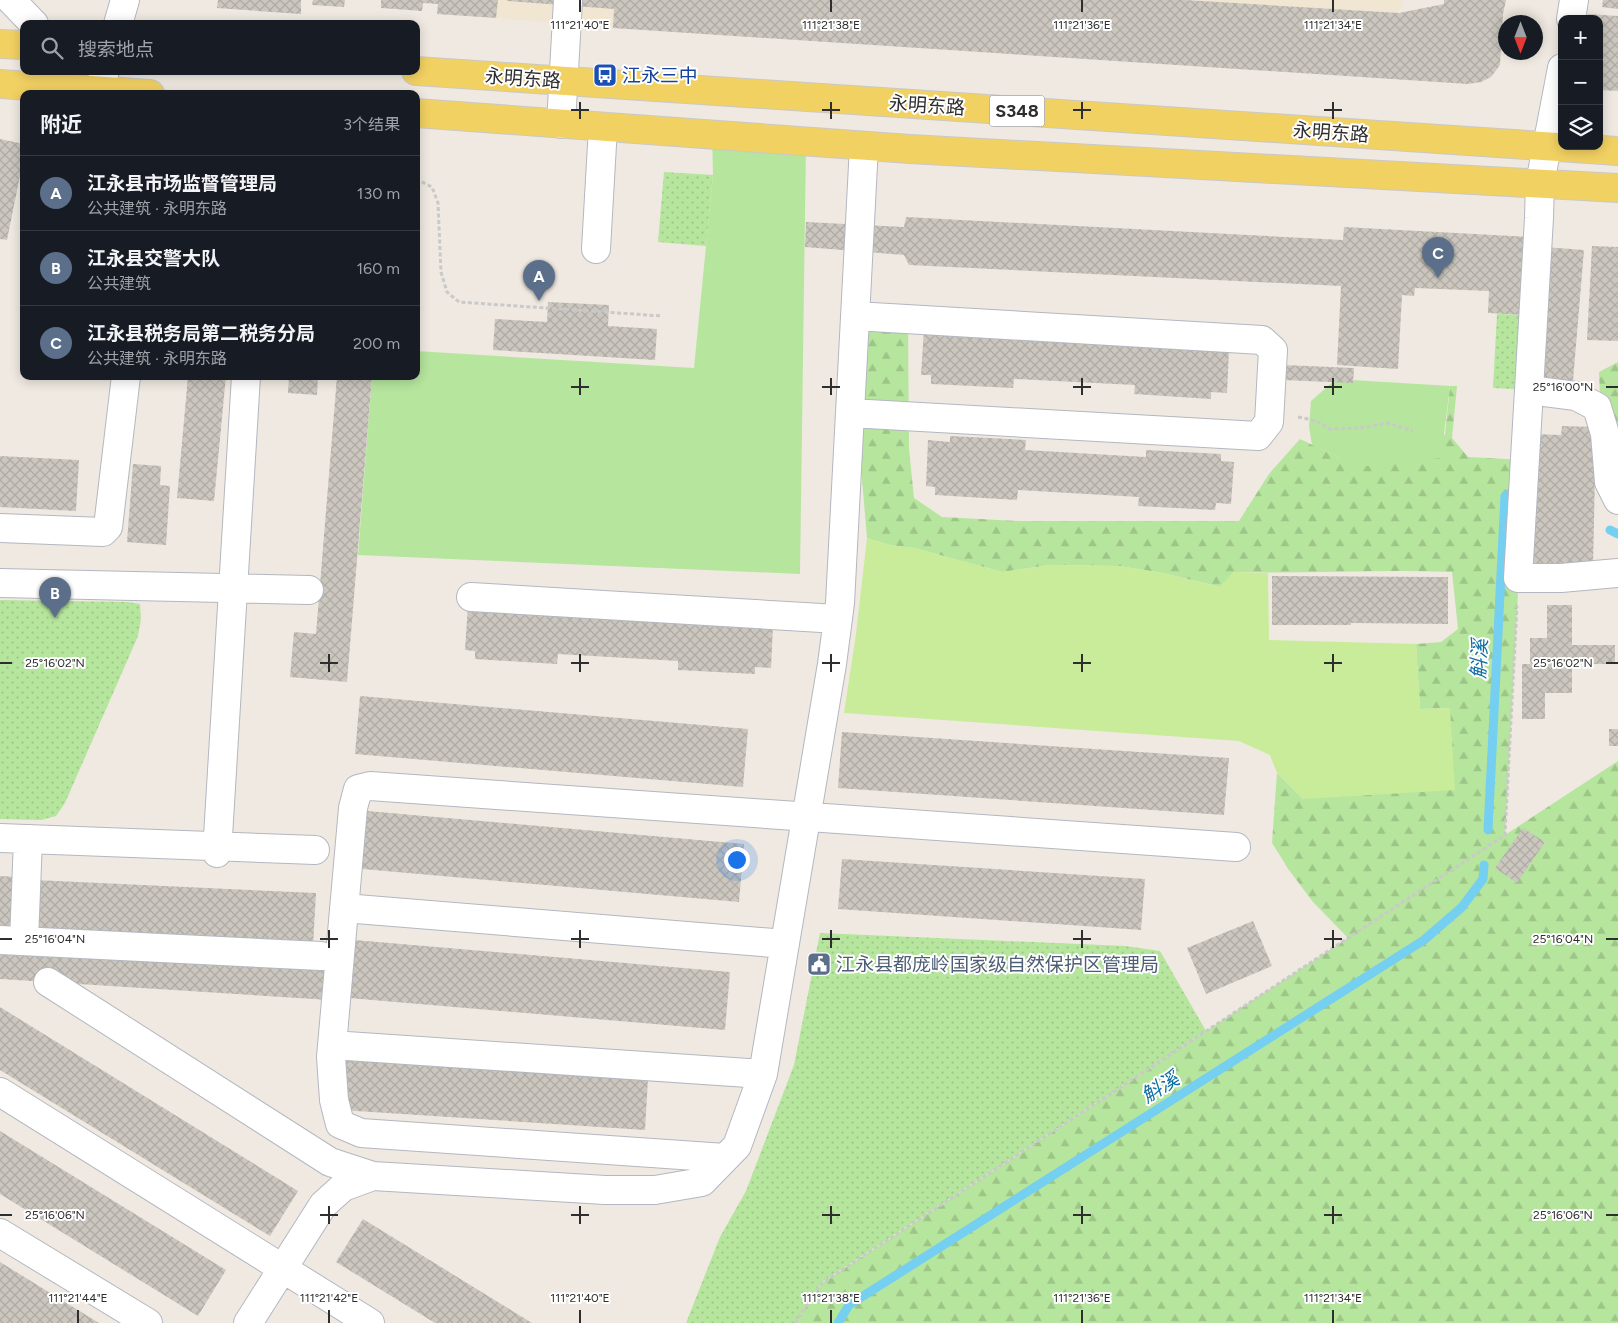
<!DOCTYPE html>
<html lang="zh">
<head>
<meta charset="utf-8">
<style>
  :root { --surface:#171b24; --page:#242831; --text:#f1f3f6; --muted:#9ea1a6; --line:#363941; --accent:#0b8043 }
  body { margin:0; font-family:Figtree,"Noto Sans SC",sans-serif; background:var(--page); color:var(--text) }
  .controls { position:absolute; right:15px; top:15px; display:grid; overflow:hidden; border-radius:10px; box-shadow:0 2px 12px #0003 }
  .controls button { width:45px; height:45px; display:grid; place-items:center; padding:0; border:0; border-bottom:1px solid var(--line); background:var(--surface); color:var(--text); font:25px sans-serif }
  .compass { position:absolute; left:1498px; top:15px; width:45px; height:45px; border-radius:50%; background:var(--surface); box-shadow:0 2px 12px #0003; rotate:180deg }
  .you { position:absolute; left:736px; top:859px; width:18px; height:18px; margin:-12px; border:4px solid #fff; border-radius:50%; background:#1a73e8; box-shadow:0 0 0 8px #1a73e833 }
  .badge { display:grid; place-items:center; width:32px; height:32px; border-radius:50%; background:var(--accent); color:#fff; font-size:16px; font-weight:700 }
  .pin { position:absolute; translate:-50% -41px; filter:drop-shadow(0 1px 2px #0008) }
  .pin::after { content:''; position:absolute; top:26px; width:18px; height:15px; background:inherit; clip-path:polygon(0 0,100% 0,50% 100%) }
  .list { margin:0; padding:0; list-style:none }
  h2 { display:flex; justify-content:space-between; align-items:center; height:65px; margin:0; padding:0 20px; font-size:21px }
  h2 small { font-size:16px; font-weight:400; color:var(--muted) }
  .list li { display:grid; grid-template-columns:32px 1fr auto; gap:15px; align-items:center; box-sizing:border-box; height:75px; padding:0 20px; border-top:1px solid var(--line) }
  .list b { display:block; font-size:19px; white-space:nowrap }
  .list p { margin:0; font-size:16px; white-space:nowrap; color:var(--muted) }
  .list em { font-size:16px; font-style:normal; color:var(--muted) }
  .icon { flex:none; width:28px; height:28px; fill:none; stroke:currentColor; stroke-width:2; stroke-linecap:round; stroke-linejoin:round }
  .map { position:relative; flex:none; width:1618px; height:1323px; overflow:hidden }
  .search { position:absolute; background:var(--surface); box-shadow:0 2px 12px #0003; left:20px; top:20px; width:400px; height:55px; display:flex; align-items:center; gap:12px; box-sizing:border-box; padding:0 18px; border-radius:10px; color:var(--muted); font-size:19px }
  .panel { position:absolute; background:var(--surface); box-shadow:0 2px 12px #0003; left:20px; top:90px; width:400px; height:290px; border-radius:10px }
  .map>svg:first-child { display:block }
  .education { fill:#f0e6d1 }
  .grass { fill:url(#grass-dots) }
  .forest { fill:url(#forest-firs) }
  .park { fill:#b6e59e }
  .pitch { fill:#c9ec9a }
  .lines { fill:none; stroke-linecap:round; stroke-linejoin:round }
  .stream { stroke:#75cff0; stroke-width:9 }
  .building { fill:url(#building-cross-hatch) }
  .minor-casing { stroke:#b4b7c1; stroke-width:30 }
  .major-casing { stroke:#c9c9c9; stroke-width:30 }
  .path { stroke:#c9c9c9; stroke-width:3; stroke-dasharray:4 2.5; stroke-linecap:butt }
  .minor { stroke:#fff; stroke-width:28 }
  .major { stroke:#f2d163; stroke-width:28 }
  .ticks { fill:none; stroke:#2e2e2e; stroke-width:2 }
  .labels { text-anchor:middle; stroke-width:4; stroke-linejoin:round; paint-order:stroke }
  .shield { fill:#fff; stroke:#6d6d6d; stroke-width:1 }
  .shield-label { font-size:18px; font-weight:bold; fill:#2e2e2e }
  .transit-label { font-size:19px; fill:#164399; stroke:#fff; text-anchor:start }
  .street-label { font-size:19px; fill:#2e2e2e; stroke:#fff }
  .service-label { font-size:19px; fill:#4e5e75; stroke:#fff; text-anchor:start }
  .water-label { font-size:20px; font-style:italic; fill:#0d6fa3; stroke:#fff }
  .ticks-label { font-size:12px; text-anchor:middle; fill:#2e2e2e; stroke:#fff; stroke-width:4; stroke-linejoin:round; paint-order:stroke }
</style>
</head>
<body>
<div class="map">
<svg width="1618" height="1323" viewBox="0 0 1618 1323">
  <defs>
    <pattern id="grass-dots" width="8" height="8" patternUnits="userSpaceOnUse" patternTransform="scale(1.25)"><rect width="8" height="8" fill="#b6e59e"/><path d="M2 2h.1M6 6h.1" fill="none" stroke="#9dc588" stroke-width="1.8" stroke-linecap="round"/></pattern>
    <pattern id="forest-firs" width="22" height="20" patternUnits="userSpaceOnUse" patternTransform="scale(1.25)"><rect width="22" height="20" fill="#b6e59e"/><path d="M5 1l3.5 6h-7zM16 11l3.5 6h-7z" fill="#9dc588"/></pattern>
    <pattern id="building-cross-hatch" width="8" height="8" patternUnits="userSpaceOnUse" patternTransform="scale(1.25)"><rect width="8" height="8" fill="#cbc7bf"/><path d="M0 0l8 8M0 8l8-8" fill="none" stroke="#afaba4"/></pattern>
  </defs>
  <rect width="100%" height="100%" fill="#efe9e1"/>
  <path class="education" d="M 498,0 L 614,0 L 613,28 L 496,18 Z
    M 1185,0 L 1402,0 L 1403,4 L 1398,13 Z"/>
  <path class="grass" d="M 664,172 L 713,175 L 706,246 L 658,242 Z
    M 1497,314 L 1525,315 L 1529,390 L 1493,388 Z
    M 0,600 L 128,602 L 140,604 L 141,619 L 138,636 L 65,803 L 56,816 L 41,820 L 0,819 Z
    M 820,933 L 1125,946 L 1160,951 L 1206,1031 L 822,1282 L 795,1323 L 686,1323 L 720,1237 L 746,1191 L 794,1065 Z"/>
  <path class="forest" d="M 867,317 L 908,319 L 909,449 L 914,498 L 942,517 L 1017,521 L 1239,521 L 1269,474 L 1300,439 L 1340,458 L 1445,435 L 1450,386 L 1457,386 L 1452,438 L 1468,457 L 1525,460 L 1505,835 L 1618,761 L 1618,1323 L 795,1323 L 822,1283 L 1348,938 L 1313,902 L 1289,870 L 1272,843 L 1277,773 L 1303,799 L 1450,708 L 1420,709 L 1416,644 L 1441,642 L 1458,629 L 1452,572 C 1379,569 1307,574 1234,572 L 1220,587 L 1163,573 L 1119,566 L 1050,565 L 1002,572 L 914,548 L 890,545 L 867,538 L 860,456 Z
    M 1618,362 L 1618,444 L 1601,420 L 1599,372 Z"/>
  <path class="park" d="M 712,135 L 806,142 L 800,574 L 358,555 L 372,376 L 416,376 L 416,351 L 694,368 L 713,175 Z
    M 1336,379 L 1450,386 L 1441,458 L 1367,466 L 1340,458 L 1312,445 L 1309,427 L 1311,401 Z"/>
  <path class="pitch" d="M 867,538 L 890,545 L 914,548 L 1002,572 L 1050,565 L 1119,566 L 1163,573 L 1219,587 L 1234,572 L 1268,573 L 1269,640 L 1416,644 L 1420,709 L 1450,708 L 1455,790 L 1303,799 L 1277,773 L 1270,755 L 1239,741 L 844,713 L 856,634 Z"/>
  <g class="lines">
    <path class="stream" d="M 1610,530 L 1618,534
      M 1488,830 L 1505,496 L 1510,493
      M 838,1323 L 849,1305 L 1424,940 L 1462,907 L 1483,879 L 1484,865"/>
  </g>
  <path class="building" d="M 218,0 L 301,0 L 301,14 L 217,8 Z
    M 313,0 L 345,0 L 344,7 L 312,5 Z
    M 381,0 L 498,0 L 496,18 L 437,14 L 438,4 L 423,3 L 422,11 L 381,8 Z
    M 507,0 L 1185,0 L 1399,13 L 1444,4 L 1444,0 L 1506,0 L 1503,14 L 1500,65 L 1491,77 L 1481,82 L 1468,84 L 613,28 L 614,9 L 507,1 Z
    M 1603,0 L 1618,0 L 1618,9 L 1602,7 Z
    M 1588,14 L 1618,16 L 1618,91 L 1599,90 L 1599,19 L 1588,19 Z
    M 0,139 L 24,144 L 24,156 L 7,240 L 0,239 Z
    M 906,217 L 1343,240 L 1344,227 L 1529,237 L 1525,315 L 1488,313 L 1489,291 L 1415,288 L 1414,296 L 1402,295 L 1398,369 L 1337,365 L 1341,286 L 909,265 L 904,255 L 805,247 L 806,222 L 904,227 Z
    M 1592,246 L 1618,247 L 1618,341 L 1587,340 Z
    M 1544,247 L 1584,250 L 1573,381 L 1533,378 Z
    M 548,302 L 609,305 L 608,326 L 657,329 L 655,360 L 493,350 L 495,319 L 547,322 Z
    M 924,329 L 1229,350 L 1227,393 L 1211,392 L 1211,399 L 1134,394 L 1135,385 L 1014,379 L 1013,388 L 931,384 L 931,375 L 921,375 Z
    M 1284,365 L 1354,368 L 1353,383 L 1283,380 Z
    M 188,376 L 226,376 L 214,501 L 177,498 Z
    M 289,376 L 318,376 L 317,395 L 288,393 Z
    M 337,376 L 372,376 L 347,682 L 290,677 L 294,632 L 316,634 Z
    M 1562,426 L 1596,427 L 1593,568 L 1526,567 L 1534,434 L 1561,435 Z
    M 950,436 L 1026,440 L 1025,450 L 1146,457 L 1146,450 L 1221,454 L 1221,461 L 1234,462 L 1231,504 L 1216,503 L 1215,510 L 1138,506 L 1139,497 L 1018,490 L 1017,500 L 935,495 L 935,487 L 926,486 L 928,440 L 950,442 Z
    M 0,456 L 79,460 L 76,511 L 0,507 Z
    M 133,464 L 161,466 L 160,485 L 170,486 L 166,545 L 127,542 Z
    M 1272,576 L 1448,577 L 1448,624 L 1351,623 L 1351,625 L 1272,625 Z
    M 468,605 L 773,626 L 771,668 L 755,667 L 755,674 L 678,670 L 678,661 L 558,654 L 557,664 L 475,659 L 475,651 L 465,650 Z
    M 1547,605 L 1572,605 L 1572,645 L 1615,645 L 1615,664 L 1572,664 L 1572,693 L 1545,693 L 1545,719 L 1522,719 L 1522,664 L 1530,664 L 1530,638 L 1547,638 Z
    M 360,696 L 748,729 L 743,787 L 355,754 Z
    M 1609,729 L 1618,729 L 1618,746 L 1609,746 Z
    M 842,732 L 1229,758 L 1224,815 L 838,788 Z
    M 356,810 L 744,844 L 739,902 L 351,868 Z
    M 1523,828 L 1545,842 L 1517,883 L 1495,868 Z
    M 842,859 L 1145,879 L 1141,930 L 838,909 Z
    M 0,876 L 18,877 L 14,935 L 0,934 Z
    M 35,880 L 316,893 L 313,946 L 32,934 Z
    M 1253,921 L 1272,966 L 1206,994 L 1187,948 Z
    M 342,939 L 730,972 L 725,1030 L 337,997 Z
    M 0,951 L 331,970 L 329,1000 L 0,979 Z
    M 0,1007 L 298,1191 L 270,1236 L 0,1070 Z
    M 344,1059 L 648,1079 L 645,1130 L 341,1110 Z
    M 0,1131 L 226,1270 L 198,1316 L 0,1194 Z
    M 363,1219 L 532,1323 L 435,1323 L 336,1262 Z
    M 0,1262 L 99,1323 L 0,1323 Z"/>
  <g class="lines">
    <g class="minor-casing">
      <path id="minor" d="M 11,0 L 34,24
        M 1571,19 L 1574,0
        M 118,24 L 125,0
        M 1562,68 L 1540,183 L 1539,218 L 1529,390 L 1576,396 L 1597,407 L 1605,434 L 1609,482 L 1618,500
        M 99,90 L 105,71
        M 561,124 L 568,0
        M 596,249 L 603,127
        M 1529,390 L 1518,578 L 1561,578 L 1618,573
        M 850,413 L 1258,436 L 1269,422 L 1273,350 L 1262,340 L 855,316
        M 0,528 L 103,532 L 108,527 L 126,376
        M 0,583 L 309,590
        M 471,597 L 838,619
        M 0,838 L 315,850
        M 217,853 L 246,376
        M 344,908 L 785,944
        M 0,940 L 321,956
        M 24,941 L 28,839
        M 48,982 L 330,1162 L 373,1176
        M 332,1045 L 763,1074
        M 0,1092 L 370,1323
        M 725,1158 L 361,1133 L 340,1124 L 334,1100 L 331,1057 L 353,808 L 358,789 L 370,786 L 1236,847
        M 0,1233 L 148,1323
        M 248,1323 L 323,1205 L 343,1187 L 373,1176 L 605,1190 L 655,1190 L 702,1182 L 737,1146 L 763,1074 L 832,664 L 840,603 L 864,146"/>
    </g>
    <g class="major-casing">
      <path id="major" d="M 0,44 L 24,45
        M 416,71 L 1618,151
        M 0,84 L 150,94
        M 416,113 L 910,149 L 1618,188"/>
    </g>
    <path class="path" d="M 416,179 L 432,187 L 438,203 L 441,272 L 447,292 L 459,302 L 662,316
      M 1298,417 C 1310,419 1319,421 1329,429 L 1361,428 L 1388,423 L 1413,431
      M 795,1323 L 822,1283 L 1505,835 L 1517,606"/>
    <use href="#minor" class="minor"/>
    <use href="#major" class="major"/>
  </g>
  <path class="ticks" d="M 580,0 L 580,12M 831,0 L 831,12M 1082,0 L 1082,12M 1333,0 L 1333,12M 580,102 L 580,119M 831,102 L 831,119M 1082,102 L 1082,119M 1333,102 L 1333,119M 571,110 L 589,110M 822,110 L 840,110M 1073,110 L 1091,110M 1324,110 L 1342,110M 580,378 L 580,395M 831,378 L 831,395M 1082,378 L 1082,395M 1333,378 L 1333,395M 571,387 L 589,387M 822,387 L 840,387M 1073,387 L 1091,387M 1324,387 L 1342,387M 1606,387 L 1618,387M 329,654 L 329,672M 580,654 L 580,672M 831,654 L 831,672M 1082,654 L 1082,672M 1333,654 L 1333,672M 0,663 L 12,663M 320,663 L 338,663M 571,663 L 589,663M 822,663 L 840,663M 1073,663 L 1091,663M 1324,663 L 1342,663M 1606,663 L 1618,663M 329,930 L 329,948M 580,930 L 580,948M 831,930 L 831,948M 1082,930 L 1082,948M 1333,930 L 1333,948M 0,939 L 12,939M 320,939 L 338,939M 571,939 L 589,939M 822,939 L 840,939M 1073,939 L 1091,939M 1324,939 L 1342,939M 1606,939 L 1618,939M 329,1206 L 329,1224M 580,1206 L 580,1224M 831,1206 L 831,1224M 1082,1206 L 1082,1224M 1333,1206 L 1333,1224M 0,1215 L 12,1215M 320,1215 L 338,1215M 571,1215 L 589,1215M 822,1215 L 840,1215M 1073,1215 L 1091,1215M 1324,1215 L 1342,1215M 1606,1215 L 1618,1215M 78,1310 L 78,1323M 329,1310 L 329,1323M 580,1310 L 580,1323M 831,1310 L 831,1323M 1082,1310 L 1082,1323M 1333,1310 L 1333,1323"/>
  <defs>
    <g id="bus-square" transform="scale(1.25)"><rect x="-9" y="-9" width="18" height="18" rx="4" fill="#1a4fb4" stroke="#fff"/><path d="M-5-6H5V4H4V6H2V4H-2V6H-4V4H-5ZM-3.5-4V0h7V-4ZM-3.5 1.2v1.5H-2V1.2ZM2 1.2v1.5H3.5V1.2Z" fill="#fff"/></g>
    <g id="civic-square" transform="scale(1.25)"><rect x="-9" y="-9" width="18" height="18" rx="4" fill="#5c6f8a" stroke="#fff"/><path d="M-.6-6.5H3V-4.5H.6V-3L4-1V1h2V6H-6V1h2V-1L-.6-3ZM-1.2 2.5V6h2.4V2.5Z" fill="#fff"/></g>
  </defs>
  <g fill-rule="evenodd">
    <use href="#bus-square" x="605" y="75"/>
    <use href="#civic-square" x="819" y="964"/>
  </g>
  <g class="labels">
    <rect class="shield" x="989.5" y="95.5" width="55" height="31" rx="4"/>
    <g class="shield-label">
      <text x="1017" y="117">S348</text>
    </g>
    <g class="transit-label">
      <text x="622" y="82">江永三中</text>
    </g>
    <g class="street-label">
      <text transform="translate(523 78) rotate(4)" y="7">永明东路</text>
      <text transform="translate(927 105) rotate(4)" y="7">永明东路</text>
      <text transform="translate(1331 132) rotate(4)" y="7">永明东路</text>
    </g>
    <g class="service-label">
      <text x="836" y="971">江永县都庞岭国家级自然保护区管理局</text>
    </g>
    <g class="water-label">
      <text transform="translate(1479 659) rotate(-87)" y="7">斛溪</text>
      <text transform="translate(1160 1087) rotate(-32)" y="7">斛溪</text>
    </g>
  </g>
  <g class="ticks-label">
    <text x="580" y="29">111°21'40"E</text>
    <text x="831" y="29">111°21'38"E</text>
    <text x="1082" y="29">111°21'36"E</text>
    <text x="1333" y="29">111°21'34"E</text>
    <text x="1563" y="391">25°16'00"N</text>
    <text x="1563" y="667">25°16'02"N</text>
    <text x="55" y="667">25°16'02"N</text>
    <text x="1563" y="943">25°16'04"N</text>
    <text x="55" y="943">25°16'04"N</text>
    <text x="1563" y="1219">25°16'06"N</text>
    <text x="55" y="1219">25°16'06"N</text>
    <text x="78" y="1302">111°21'44"E</text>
    <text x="329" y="1302">111°21'42"E</text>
    <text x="580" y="1302">111°21'40"E</text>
    <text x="831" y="1302">111°21'38"E</text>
    <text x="1082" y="1302">111°21'36"E</text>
    <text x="1333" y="1302">111°21'34"E</text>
  </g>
</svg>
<div class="controls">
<button>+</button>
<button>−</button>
<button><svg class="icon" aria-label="layers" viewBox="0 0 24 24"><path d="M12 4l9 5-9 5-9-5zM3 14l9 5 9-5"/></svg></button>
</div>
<svg class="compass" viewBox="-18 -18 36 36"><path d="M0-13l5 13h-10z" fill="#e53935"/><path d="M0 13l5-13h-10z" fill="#9ea1a6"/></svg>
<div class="you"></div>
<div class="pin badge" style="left:539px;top:301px;background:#5c6f8a">A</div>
<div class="pin badge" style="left:55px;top:618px;background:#5c6f8a">B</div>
<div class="pin badge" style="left:1438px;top:278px;background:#5c6f8a">C</div>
<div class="search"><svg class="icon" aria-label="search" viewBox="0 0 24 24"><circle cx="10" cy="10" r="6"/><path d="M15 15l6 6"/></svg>搜索地点</div>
<section class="panel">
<h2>附近<small>3个结果</small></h2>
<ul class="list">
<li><span class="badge" style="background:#5c6f8a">A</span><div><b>江永县市场监督管理局</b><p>公共建筑 · 永明东路</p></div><em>130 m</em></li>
<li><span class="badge" style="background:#5c6f8a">B</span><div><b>江永县交警大队</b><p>公共建筑</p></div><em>160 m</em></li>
<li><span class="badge" style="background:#5c6f8a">C</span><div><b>江永县税务局第二税务分局</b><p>公共建筑 · 永明东路</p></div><em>200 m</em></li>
</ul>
</section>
</div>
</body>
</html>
